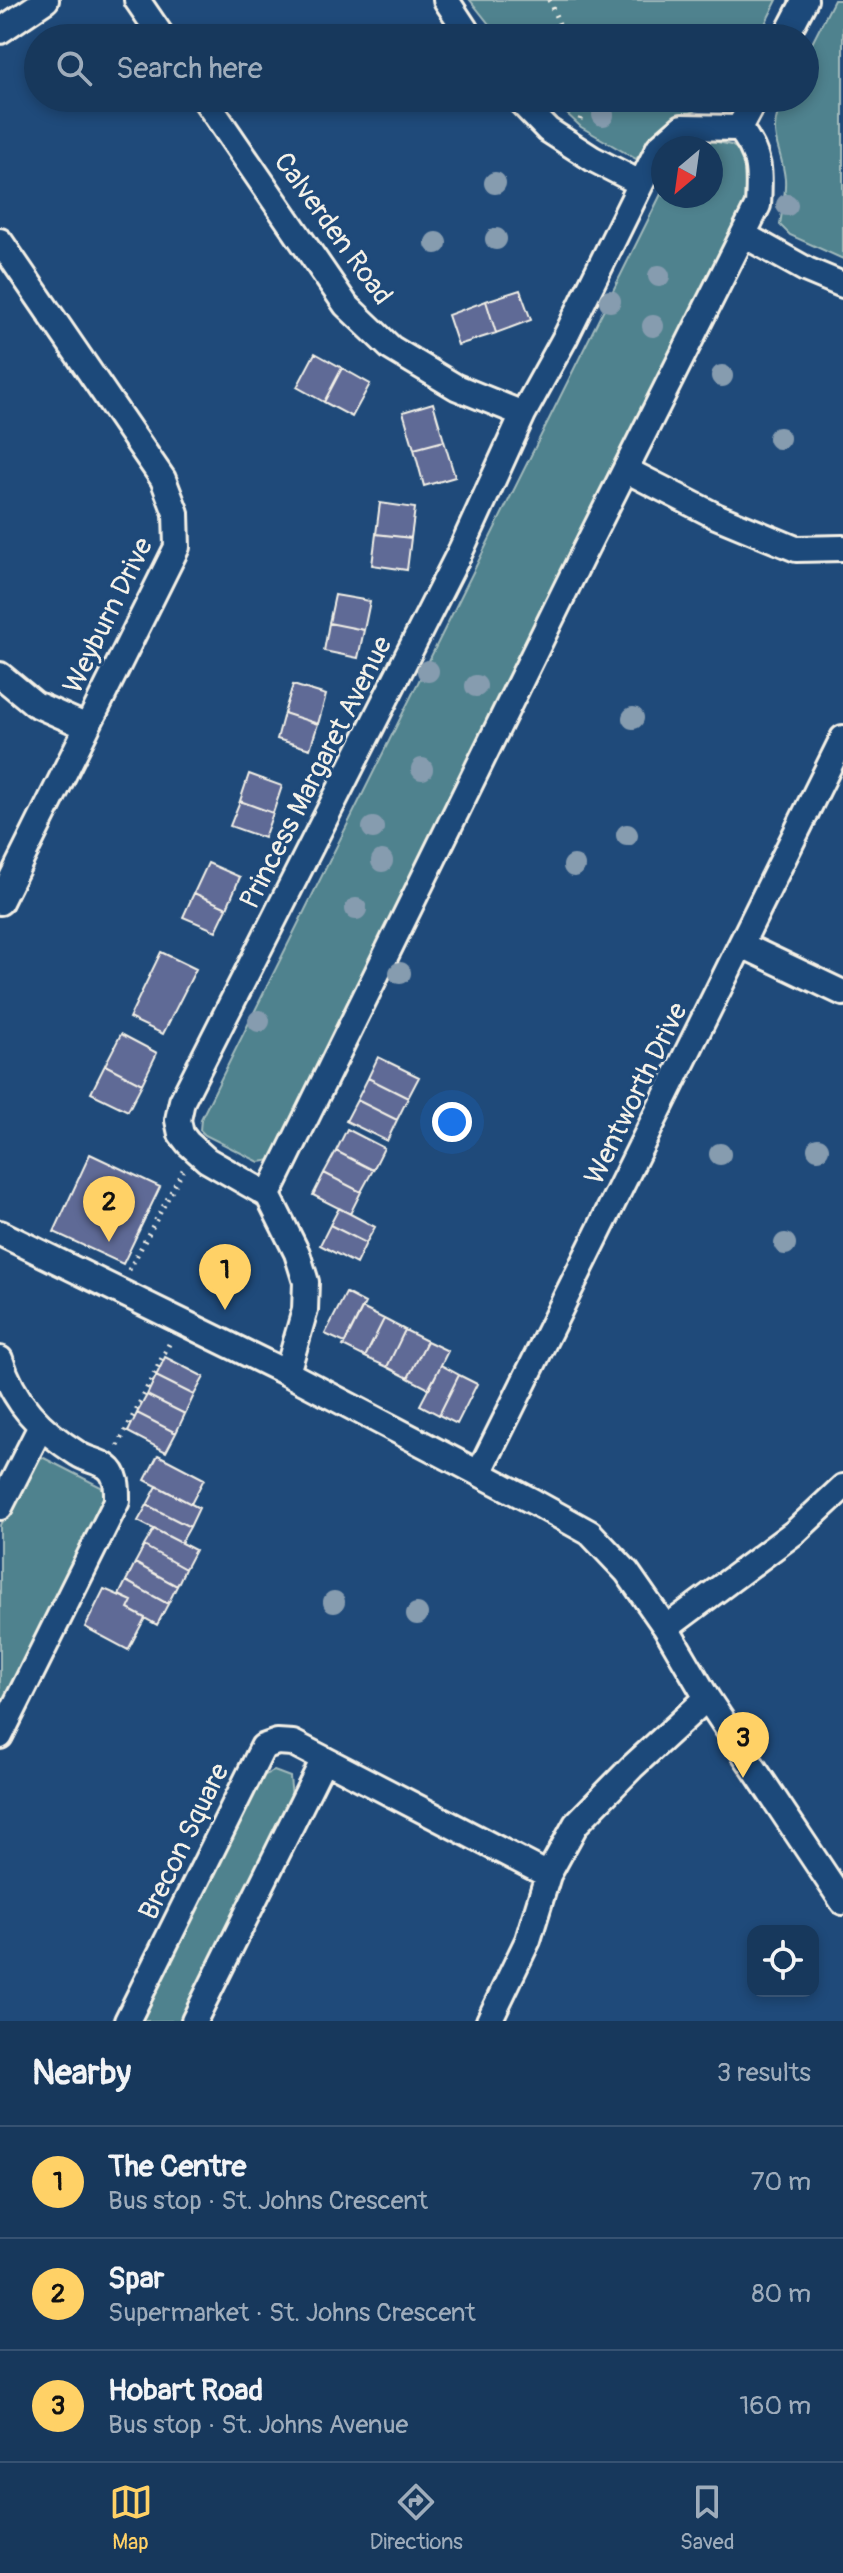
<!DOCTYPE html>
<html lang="en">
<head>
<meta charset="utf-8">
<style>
  :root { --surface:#17385c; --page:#203f62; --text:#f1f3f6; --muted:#9eacbb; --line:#365272; --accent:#ffd166 }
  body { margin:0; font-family:Pangolin,sans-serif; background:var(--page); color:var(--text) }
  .controls { position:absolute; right:24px; bottom:24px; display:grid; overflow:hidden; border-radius:16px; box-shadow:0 4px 12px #0003 }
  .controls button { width:72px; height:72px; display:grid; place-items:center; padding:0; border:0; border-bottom:2px solid var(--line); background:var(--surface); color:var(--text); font:40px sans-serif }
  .compass { position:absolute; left:651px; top:136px; width:72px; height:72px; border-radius:50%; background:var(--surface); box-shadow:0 4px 12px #0003; rotate:209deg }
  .you { position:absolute; left:452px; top:1122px; width:28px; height:28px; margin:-20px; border:6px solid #fff; border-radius:50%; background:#1a73e8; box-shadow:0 0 0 12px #1a73e833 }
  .badge { display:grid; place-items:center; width:52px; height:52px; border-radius:50%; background:var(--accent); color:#111; font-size:26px; font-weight:700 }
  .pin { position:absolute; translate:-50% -66px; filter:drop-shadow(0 2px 4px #0008) }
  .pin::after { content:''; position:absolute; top:42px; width:28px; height:24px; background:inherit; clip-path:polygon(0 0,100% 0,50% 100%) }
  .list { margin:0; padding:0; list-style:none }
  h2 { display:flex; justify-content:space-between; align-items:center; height:104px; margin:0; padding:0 32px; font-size:34px }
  h2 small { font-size:26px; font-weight:400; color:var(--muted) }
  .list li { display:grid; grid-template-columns:52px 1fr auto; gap:24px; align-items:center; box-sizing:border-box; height:112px; padding:0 32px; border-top:2px solid var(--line) }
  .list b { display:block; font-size:30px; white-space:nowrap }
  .list p { margin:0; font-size:26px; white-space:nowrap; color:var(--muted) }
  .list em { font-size:26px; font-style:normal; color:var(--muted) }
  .icon { flex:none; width:44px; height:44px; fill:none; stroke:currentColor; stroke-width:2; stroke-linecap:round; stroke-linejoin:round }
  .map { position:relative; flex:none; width:843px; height:2021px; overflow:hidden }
  .search { position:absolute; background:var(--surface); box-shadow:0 4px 12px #0003; left:24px; right:24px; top:24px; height:88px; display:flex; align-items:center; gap:20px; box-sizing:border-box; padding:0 28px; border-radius:44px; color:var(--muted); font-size:30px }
  .sheet { height:440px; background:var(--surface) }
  nav { display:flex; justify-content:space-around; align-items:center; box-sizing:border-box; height:112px; border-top:2px solid var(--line); background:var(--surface); font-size:22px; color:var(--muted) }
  nav a { display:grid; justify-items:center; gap:4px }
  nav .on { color:var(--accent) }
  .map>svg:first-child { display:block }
  .green { fill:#50828e; stroke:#a2babb; stroke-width:2 }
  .building { fill:#5e6a96; stroke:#f4f1e8; stroke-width:2 }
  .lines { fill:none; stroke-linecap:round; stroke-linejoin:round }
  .minor-casing { stroke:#f4f1e8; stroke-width:30 }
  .path { stroke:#f4f1e8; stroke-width:5; stroke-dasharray:2 6; stroke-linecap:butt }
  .minor { stroke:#1f4a7a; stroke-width:24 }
  .tree { fill:#869caf }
  .labels { text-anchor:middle; stroke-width:6; stroke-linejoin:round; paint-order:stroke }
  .street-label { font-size:28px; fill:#f4f1e8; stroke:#1f4a7a }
</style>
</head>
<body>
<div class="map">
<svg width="843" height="2021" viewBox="0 0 843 2021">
  <rect width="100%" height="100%" fill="#1f4a7a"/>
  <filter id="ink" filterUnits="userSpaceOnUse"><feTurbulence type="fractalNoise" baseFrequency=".0125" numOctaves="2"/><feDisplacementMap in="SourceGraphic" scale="16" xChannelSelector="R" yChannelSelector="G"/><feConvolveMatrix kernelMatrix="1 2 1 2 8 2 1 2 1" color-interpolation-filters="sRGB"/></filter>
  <g filter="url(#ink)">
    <path class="green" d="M 470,0 L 777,0 L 758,38 L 500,38 Z
      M 834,0 L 843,0 L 843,259 L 790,235 L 780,225 C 782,210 786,195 785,179 C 781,143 765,136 784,98 L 805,98 L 805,57 Z
      M 550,98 L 724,98 C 682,115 666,124 636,159 L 581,127 Z
      M 713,141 L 731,145 L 745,154 L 750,203 L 272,1160 L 259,1162 L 205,1135 L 200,1130 L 201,1119 L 663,190 L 663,196 L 711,196 L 711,148 L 691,148 L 696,144 Z
      M 38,1455 L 101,1487 L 106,1493 L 0,1710 L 0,1525 L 31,1463 Z
      M 274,1771 L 290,1777 L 292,1798 L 181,2021 L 136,2021 L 258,1778 Z"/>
    <path class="building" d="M 520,290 L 531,320 L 496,333 L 486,301 Z
      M 486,301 L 496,333 L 458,345 L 448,315 Z
      M 315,353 L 342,368 L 324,402 L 297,387 Z
      M 342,368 L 370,384 L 352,417 L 324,402 Z
      M 433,403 L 444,441 L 414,449 L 403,412 Z
      M 444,441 L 455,477 L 424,486 L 414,449 Z
      M 380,503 L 415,508 L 411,538 L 376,534 Z
      M 376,534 L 411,538 L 407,570 L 372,565 Z
      M 335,595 L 370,601 L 364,630 L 329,623 Z
      M 329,623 L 364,630 L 358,658 L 324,651 Z
      M 293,685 L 326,695 L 318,724 L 284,713 Z
      M 284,713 L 318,724 L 310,749 L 277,739 Z
      M 249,774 L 282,786 L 273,813 L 240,801 Z
      M 240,801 L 273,813 L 264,838 L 230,826 Z
      M 208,863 L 240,877 L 227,908 L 194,893 Z
      M 194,893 L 227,908 L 216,931 L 183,917 Z
      M 161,952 L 196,969 L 163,1034 L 129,1018 Z
      M 121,1034 L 157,1053 L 142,1084 L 105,1065 Z
      M 378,1057 L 419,1077 L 408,1098 L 368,1078 Z
      M 105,1065 L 142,1084 L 128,1111 L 91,1093 Z
      M 368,1078 L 408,1098 L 397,1120 L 357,1100 Z
      M 357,1100 L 397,1120 L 387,1141 L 346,1121 Z
      M 347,1129 L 384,1148 L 373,1170 L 336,1151 Z
      M 336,1151 L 373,1170 L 361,1192 L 324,1173 Z
      M 90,1154 L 160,1187 L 123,1264 L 54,1232 Z
      M 324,1173 L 361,1192 L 350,1214 L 313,1195 Z
      M 339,1208 L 375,1227 L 366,1243 L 330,1225 Z
      M 330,1225 L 366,1243 L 356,1264 L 320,1245 Z
      M 346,1293 L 365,1303 L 345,1343 L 325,1334 Z
      M 362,1308 L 384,1319 L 365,1357 L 343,1346 Z
      M 384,1319 L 405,1330 L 387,1367 L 365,1357 Z
      M 405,1330 L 427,1341 L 408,1378 L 387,1367 Z
      M 427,1341 L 448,1351 L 429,1389 L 408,1378 Z
      M 165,1357 L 204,1377 L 194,1395 L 156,1376 Z
      M 441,1365 L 459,1375 L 439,1415 L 420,1405 Z
      M 459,1375 L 477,1384 L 457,1424 L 439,1415 Z
      M 156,1376 L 194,1395 L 185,1414 L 147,1395 Z
      M 147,1395 L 185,1414 L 176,1433 L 137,1413 Z
      M 137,1413 L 176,1433 L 166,1452 L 128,1432 Z
      M 158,1455 L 204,1479 L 191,1504 L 145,1480 Z
      M 157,1486 L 199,1508 L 190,1527 L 147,1505 Z
      M 147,1505 L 190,1527 L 181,1543 L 138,1521 Z
      M 154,1529 L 195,1550 L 185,1569 L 144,1546 Z
      M 144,1546 L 185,1569 L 177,1586 L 135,1563 Z
      M 135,1563 L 177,1586 L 168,1604 L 126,1581 Z
      M 126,1581 L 168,1604 L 157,1625 L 128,1609 L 132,1601 L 119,1595 Z
      M 104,1589 L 132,1601 L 128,1609 L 145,1618 L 128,1650 L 85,1627 Z"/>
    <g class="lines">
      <g class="minor-casing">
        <path id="minor" d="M 137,0 L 163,38
          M 446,0 L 471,38
          M 0,31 L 46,0
          M 785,38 L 805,0
          M 204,98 L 346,305 L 391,348 L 456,387 L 523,414
          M 517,98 L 548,130 L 593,159 L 640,183
          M 739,128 L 755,98
          M 744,235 L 807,270 L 843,285
          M 0,241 L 163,479 L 176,513 L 177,547 L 0,902
          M 626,470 L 716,516 L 796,549 L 843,548
          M 0,675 L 35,704 L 85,726
          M 742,945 L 843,993
          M 268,1195 L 583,554 L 758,205 C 760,173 761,154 739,128 L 682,127 L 659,147 L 566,336 L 523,414 L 461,550 L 182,1101 L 178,1120 L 181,1134 L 188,1143 L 207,1160 L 268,1195 L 297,1253 L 306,1282 L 305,1310 L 287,1373
          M 0,1233 L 287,1373 L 534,1502 L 590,1533 L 627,1572 L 666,1628 L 707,1698 L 843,1902
          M 0,1359 C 13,1402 40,1430 78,1454 C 86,1460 99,1461 107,1467 C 118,1475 117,1489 117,1501 L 0,1736
          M 479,1473 L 843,738
          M 0,1507 L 40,1428
          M 666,1628 L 795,1532 L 843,1487
          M 127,2021 L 263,1747 L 277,1742 L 293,1743 L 548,1875
          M 194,2021 L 324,1759
          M 489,2021 L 528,1940 L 548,1875 L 576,1824 L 632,1767 L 707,1698"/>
      </g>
      <path class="path" d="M 549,0 L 565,38
        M 580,120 L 587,98
        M 129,1270 L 183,1170
        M 118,1446 L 169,1344"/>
      <use href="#minor" class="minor"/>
    </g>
    <g class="tree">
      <circle cx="603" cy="115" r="11"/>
      <circle cx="495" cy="183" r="11"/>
      <circle cx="787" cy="205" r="11"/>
      <circle cx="496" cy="239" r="11"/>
      <circle cx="436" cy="243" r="11"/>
      <circle cx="659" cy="276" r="11"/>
      <circle cx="610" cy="301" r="11"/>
      <circle cx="653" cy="326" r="11"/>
      <circle cx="722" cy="376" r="11"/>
      <circle cx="779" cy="438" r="11"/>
      <circle cx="428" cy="671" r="11"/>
      <circle cx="476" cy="686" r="11"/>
      <circle cx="633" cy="718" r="11"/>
      <circle cx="422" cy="769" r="11"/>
      <circle cx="373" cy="828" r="11"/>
      <circle cx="627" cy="835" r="11"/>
      <circle cx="382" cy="861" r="11"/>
      <circle cx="574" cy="866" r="11"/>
      <circle cx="356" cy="909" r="11"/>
      <circle cx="400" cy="973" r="11"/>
      <circle cx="259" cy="1021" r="11"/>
      <circle cx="818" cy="1149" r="11"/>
      <circle cx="720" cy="1154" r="11"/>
      <circle cx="785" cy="1244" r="11"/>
      <circle cx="334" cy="1602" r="11"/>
      <circle cx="417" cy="1614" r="11"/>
    </g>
  </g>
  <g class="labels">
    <g class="street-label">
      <text transform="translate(334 228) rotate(54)" y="10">Calverden Road</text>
      <text transform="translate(107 615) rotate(-64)" y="10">Weyburn Drive</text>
      <text transform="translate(315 772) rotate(-63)" y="10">Princess Margaret Avenue</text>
      <text transform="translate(635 1093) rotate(-64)" y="10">Wentworth Drive</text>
      <text transform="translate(183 1841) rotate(-64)" y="10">Brecon Square</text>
    </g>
  </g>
</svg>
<div class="controls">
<button><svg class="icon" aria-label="locate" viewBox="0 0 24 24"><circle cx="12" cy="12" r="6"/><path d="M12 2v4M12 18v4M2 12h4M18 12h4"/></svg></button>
</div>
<svg class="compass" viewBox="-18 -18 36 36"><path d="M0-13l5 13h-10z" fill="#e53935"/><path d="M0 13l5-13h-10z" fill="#9eacbb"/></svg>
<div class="you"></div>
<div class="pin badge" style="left:225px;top:1310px">1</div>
<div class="pin badge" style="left:109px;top:1242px">2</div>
<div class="pin badge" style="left:743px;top:1778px">3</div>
<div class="search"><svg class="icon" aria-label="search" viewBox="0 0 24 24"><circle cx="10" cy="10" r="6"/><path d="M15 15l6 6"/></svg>Search here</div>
</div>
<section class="sheet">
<h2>Nearby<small>3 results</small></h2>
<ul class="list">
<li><span class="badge">1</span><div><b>The Centre</b><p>Bus stop · St. Johns Crescent</p></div><em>70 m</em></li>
<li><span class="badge">2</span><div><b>Spar</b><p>Supermarket · St. Johns Crescent</p></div><em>80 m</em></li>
<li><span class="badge">3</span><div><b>Hobart Road</b><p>Bus stop · St. Johns Avenue</p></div><em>160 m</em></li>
</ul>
</section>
<nav>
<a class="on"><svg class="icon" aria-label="map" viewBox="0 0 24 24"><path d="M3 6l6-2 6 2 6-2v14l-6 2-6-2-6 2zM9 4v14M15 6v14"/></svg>Map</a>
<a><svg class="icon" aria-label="directions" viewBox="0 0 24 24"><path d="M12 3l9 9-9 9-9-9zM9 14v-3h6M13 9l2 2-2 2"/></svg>Directions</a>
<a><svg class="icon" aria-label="saved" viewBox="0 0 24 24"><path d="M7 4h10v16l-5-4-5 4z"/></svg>Saved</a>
</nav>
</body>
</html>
